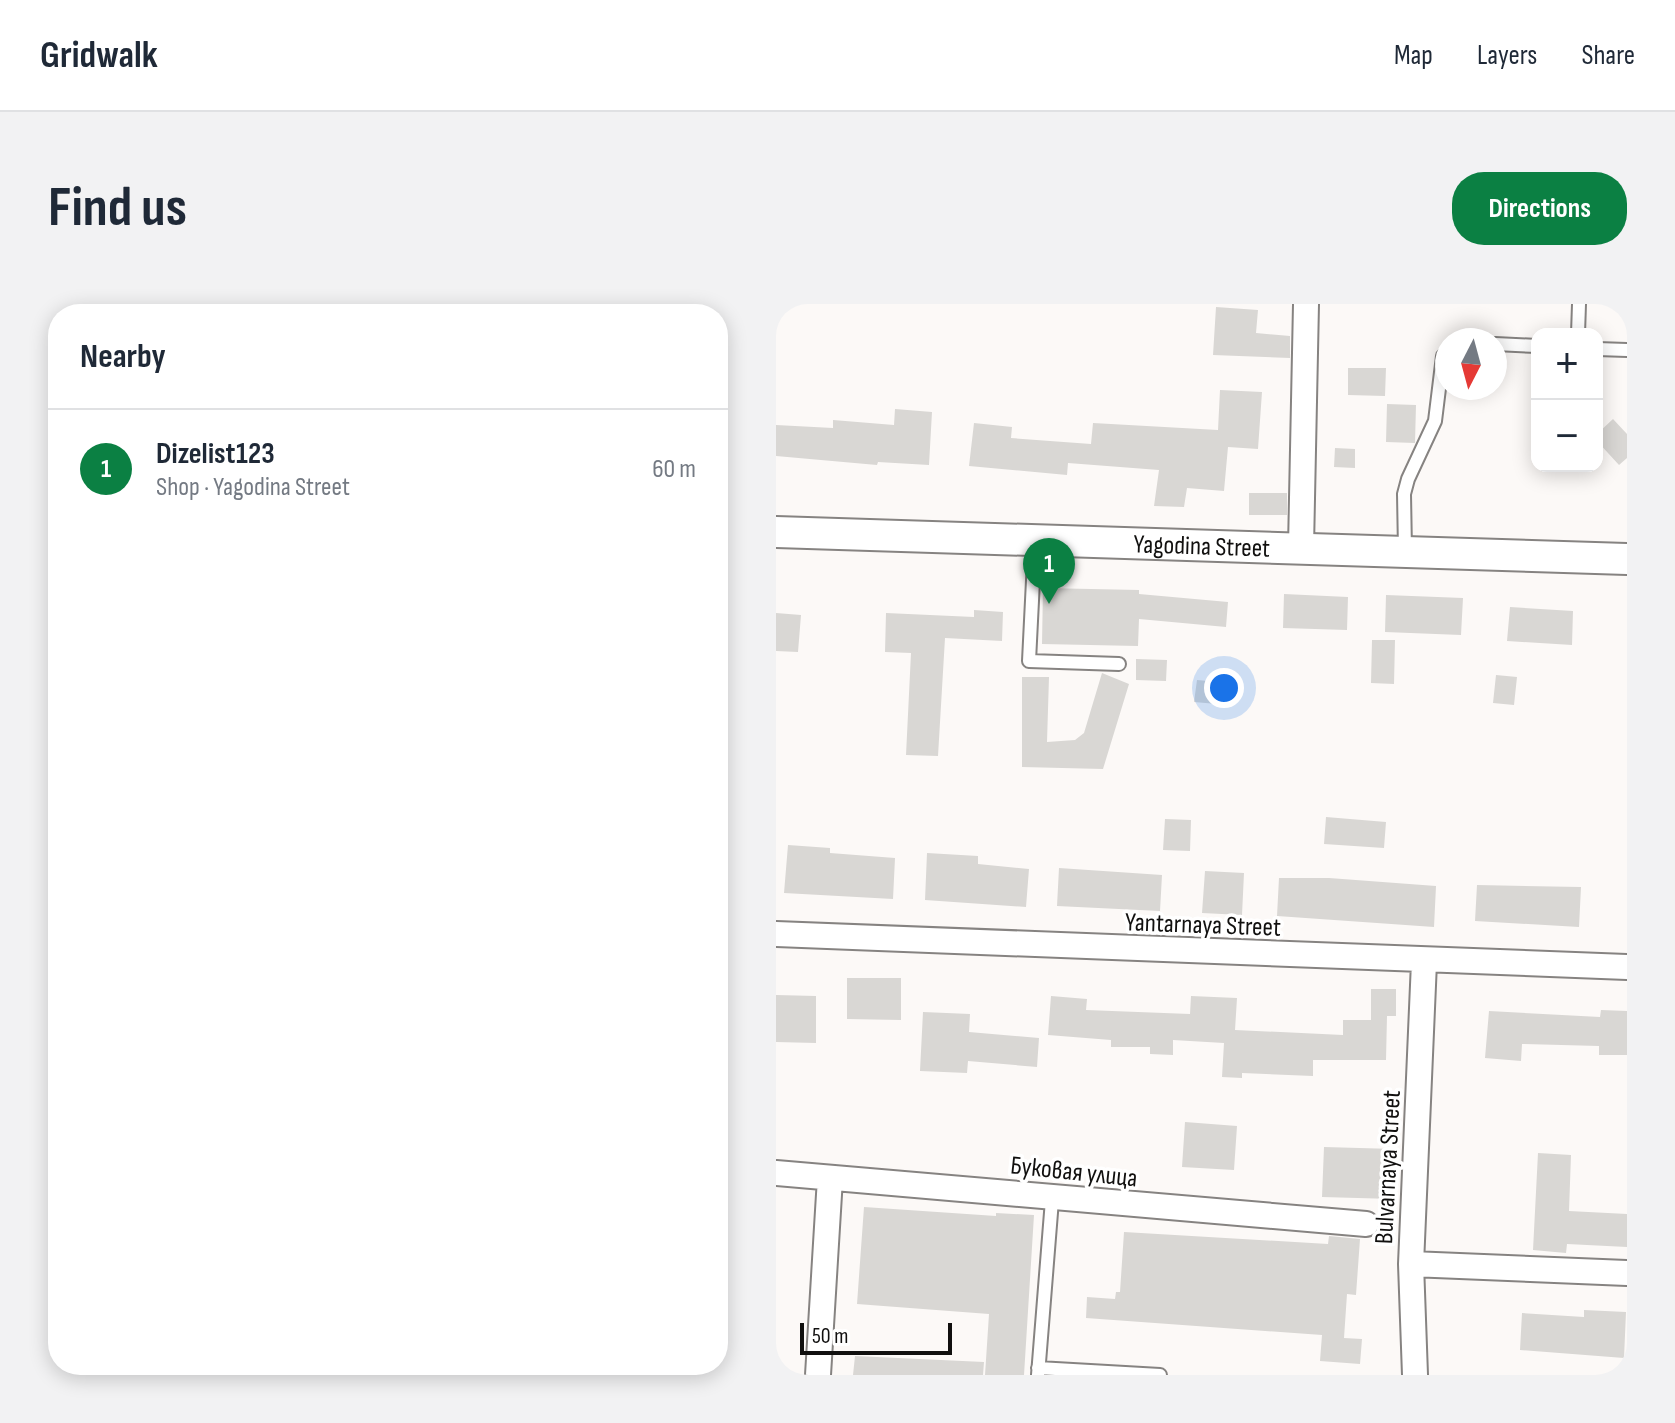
<!DOCTYPE html>
<html lang="en">
<head>
<meta charset="utf-8">
<style>
  :root { --surface:#fff; --page:#f2f2f3; --text:#1f2937; --muted:#747a83; --line:#e0e1e3; --accent:#0b8043 }
  body { margin:0; font-family:"Sofia Sans Condensed",sans-serif; background:var(--page); color:var(--text) }
  .controls { position:absolute; right:24px; top:24px; display:grid; overflow:hidden; border-radius:16px; box-shadow:0 4px 20px #0003 }
  .controls button { width:72px; height:72px; display:grid; place-items:center; padding:0; border:0; border-bottom:2px solid var(--line); background:var(--surface); color:var(--text); font:40px sans-serif }
  .compass { position:absolute; left:659px; top:24px; width:72px; height:72px; border-radius:50%; background:var(--surface); box-shadow:0 4px 20px #0003; rotate:186deg }
  .scale { position:absolute; left:24px; bottom:20px; width:152px; box-sizing:border-box; padding-left:8px; border:4px solid #11100f; border-top:0; font-size:22px; line-height:28px; white-space:nowrap; color:#11100f; -webkit-text-stroke:6px #fff; paint-order:stroke }
  .you { position:absolute; left:448px; top:384px; width:28px; height:28px; margin:-20px; border:6px solid #fff; border-radius:50%; background:#1a73e8; box-shadow:0 0 0 12px #1a73e833 }
  .badge { display:grid; place-items:center; width:52px; height:52px; border-radius:50%; background:var(--accent); color:#fff; font-size:26px; font-weight:700 }
  .pin { position:absolute; translate:-50% -66px; filter:drop-shadow(0 2px 4px #0008) }
  .pin::after { content:''; position:absolute; top:42px; width:28px; height:24px; background:inherit; clip-path:polygon(0 0,100% 0,50% 100%) }
  .list { margin:0; padding:0; list-style:none }
  h2 { display:flex; justify-content:space-between; align-items:center; height:104px; margin:0; padding:0 32px; font-size:34px }
  h2 small { font-size:26px; font-weight:400; color:var(--muted) }
  .list li { display:grid; grid-template-columns:52px 1fr auto; gap:24px; align-items:center; box-sizing:border-box; height:120px; padding:0 32px; border-top:2px solid var(--line) }
  .list b { display:block; font-size:30px; white-space:nowrap }
  .list p { margin:0; font-size:26px; white-space:nowrap; color:var(--muted) }
  .list em { font-size:26px; font-style:normal; color:var(--muted) }
  .map { position:relative; flex:none; width:851px; height:1071px; overflow:hidden; border-radius:32px }
  header { display:flex; align-items:center; gap:48px; box-sizing:border-box; height:112px; padding:0 40px; background:var(--surface); border-bottom:2px solid var(--line) }
  header strong { font-size:38px }
  nav { display:flex; gap:44px; margin-inline-start:auto; font-size:28px }
  .intro { display:flex; align-items:center; justify-content:space-between; box-sizing:border-box; height:192px; padding:0 48px }
  h1 { margin:0; font-size:56px }
  .button { padding:20px 36px; border-radius:32px; background:var(--accent); color:#fff; font-size:28px; font-weight:700 }
  main { display:flex; gap:48px; padding:0 48px }
  aside { flex:1; background:var(--surface); border-radius:32px; box-shadow:0 4px 20px #0003 }
  .map>svg:first-child { display:block }
  .building { fill:#d9d7d4 }
  .lines { fill:none; stroke-linecap:round; stroke-linejoin:round }
  .service-casing { stroke:#868381; stroke-width:16 }
  .minor-casing { stroke:#868381; stroke-width:28 }
  .tertiary-casing { stroke:#868381; stroke-width:34 }
  .service { stroke:#fff; stroke-width:12 }
  .minor { stroke:#fff; stroke-width:24 }
  .tertiary { stroke:#fff; stroke-width:30 }
  .labels { text-anchor:middle; stroke-width:7; stroke-linejoin:round; paint-order:stroke }
  .street-label { font-size:26px; fill:#11100f; stroke:#fff }
</style>
</head>
<body>
<header>
<strong>Gridwalk</strong>
<nav><a>Map</a><a>Layers</a><a>Share</a></nav>
</header>
<div class="intro"><h1>Find us</h1><a class="button">Directions</a></div>
<main>
<aside>
<h2>Nearby<small></small></h2>
<ul class="list">
<li><span class="badge">1</span><div><b>Dizelist123</b><p>Shop · Yagodina Street</p></div><em>60 m</em></li>
</ul>
</aside>
<div class="map">
<svg width="851" height="1071" viewBox="0 0 851 1071">
  <rect width="100%" height="100%" fill="#fcf9f7"/>
  <path class="building" d="M 440,3 L 482,6 L 480,29 L 514,32 L 514,54 L 437,51 Z
    M 572,64 L 610,64 L 609,92 L 572,91 Z
    M 444,86 L 486,88 L 482,145 L 452,143 L 448,187 L 411,184 L 408,203 L 378,202 L 383,166 L 292,159 L 291,171 L 193,162 L 198,119 L 236,123 L 235,134 L 315,140 L 317,119 L 442,126 Z
    M 611,100 L 640,101 L 639,139 L 610,138 Z
    M 119,105 L 156,108 L 153,161 L 102,158 L 101,161 L 0,152 L 0,121 L 57,124 L 57,116 L 118,121 Z
    M 837,115 L 851,130 L 851,154 L 843,161 L 821,137 L 821,130 Z
    M 559,144 L 579,145 L 579,164 L 558,163 Z
    M 473,189 L 511,189 L 511,211 L 473,211 Z
    M 267,284 L 363,286 L 363,290 L 452,298 L 450,323 L 363,315 L 362,342 L 266,340 Z
    M 508,290 L 572,293 L 571,326 L 507,324 Z
    M 610,291 L 687,294 L 685,331 L 609,328 Z
    M 734,303 L 797,307 L 796,341 L 731,337 Z
    M 198,306 L 227,308 L 226,337 L 169,334 L 162,452 L 130,451 L 135,349 L 109,348 L 110,309 L 198,313 Z
    M 0,309 L 25,311 L 22,348 L 0,347 Z
    M 596,336 L 619,336 L 618,380 L 595,379 Z
    M 360,355 L 391,356 L 390,377 L 360,376 Z
    M 326,369 L 353,380 L 327,465 L 246,463 L 246,373 L 273,373 L 271,438 L 299,436 L 308,429 Z
    M 720,371 L 741,373 L 738,401 L 717,399 Z
    M 421,376 L 443,378 L 441,400 L 418,398 Z
    M 550,513 L 610,518 L 608,544 L 548,540 Z
    M 389,515 L 415,516 L 414,547 L 387,546 Z
    M 12,541 L 54,544 L 54,549 L 119,554 L 117,595 L 8,589 Z
    M 151,549 L 202,552 L 202,560 L 253,565 L 250,603 L 149,596 Z
    M 283,564 L 386,571 L 384,607 L 281,602 Z
    M 429,567 L 468,569 L 466,611 L 426,609 Z
    M 503,574 L 553,574 L 660,582 L 658,623 L 501,612 Z
    M 701,581 L 805,583 L 803,623 L 699,617 Z
    M 71,674 L 125,674 L 125,716 L 71,715 Z
    M 595,685 L 620,685 L 620,712 L 611,712 L 610,756 L 537,756 L 537,772 L 466,769 L 466,774 L 446,773 L 448,739 L 397,736 L 397,751 L 374,750 L 374,743 L 335,743 L 335,736 L 272,731 L 275,692 L 311,695 L 310,706 L 414,710 L 415,692 L 461,694 L 459,726 L 567,731 L 567,716 L 595,716 Z
    M 0,691 L 40,692 L 40,739 L 0,738 Z
    M 825,706 L 851,707 L 851,751 L 823,751 L 823,742 L 746,740 L 745,757 L 709,754 L 713,707 L 824,713 Z
    M 147,708 L 194,710 L 193,728 L 263,734 L 261,763 L 192,757 L 191,769 L 144,767 Z
    M 409,818 L 461,822 L 458,866 L 406,863 Z
    M 548,843 L 619,845 L 617,895 L 546,893 Z
    M 762,849 L 795,851 L 793,907 L 851,910 L 851,943 L 791,940 L 790,949 L 757,946 Z
    M 88,903 L 220,912 L 220,909 L 258,911 L 248,1071 L 209,1071 L 213,1010 L 81,1000 Z
    M 348,928 L 552,940 L 553,932 L 584,935 L 580,991 L 571,990 L 568,1034 L 586,1035 L 584,1060 L 544,1057 L 546,1031 L 310,1014 L 311,993 L 339,995 L 340,988 L 344,988 Z
    M 808,1006 L 850,1008 L 848,1054 L 744,1046 L 746,1009 L 808,1013 Z
    M 79,1052 L 208,1058 L 207,1071 L 77,1071 Z"/>
  <g class="lines">
    <g class="service-casing">
      <path id="service" d="M 802,30 L 803,0
        M 719,40 L 761,42
        M 821,45 L 851,46
        M 259,236 L 253,357 L 343,360
        M 629,246 L 628,190 L 632,175 L 659,117 L 667,52 L 671,49
        M 262,1064 L 384,1071
        M 262,1071 L 276,896"/>
    </g>
    <g class="minor-casing">
      <path id="minor" d="M 525,243 L 530,0
        M 0,630 L 851,663
        M 0,869 L 590,920
        M 635,960 L 851,969
        M 42,1071 L 54,874
        M 639,1071 L 635,960 L 648,658"/>
    </g>
    <g class="tertiary-casing">
      <g id="tertiary">
        <path id="s1" d="M 0,228 L 851,255"/>
      </g>
    </g>
    <use href="#service" class="service"/>
    <use href="#minor" class="minor"/>
    <use href="#tertiary" class="tertiary"/>
  </g>
  <g class="labels">
    <g class="street-label">
      <text dy="9" stroke="none"><textPath href="#s1" startOffset="426">Yagodina Street</textPath></text>
      <text transform="translate(427 620) rotate(2)" y="9">Yantarnaya Street</text>
      <text transform="translate(611 863) rotate(-87)" y="9">Bulvarnaya Street</text>
      <text transform="translate(298 867) rotate(6)" y="9">Буковая улица</text>
    </g>
  </g>
</svg>
<div class="controls">
<button>+</button>
<button>−</button>
</div>
<svg class="compass" viewBox="-18 -18 36 36"><path d="M0-13l5 13h-10z" fill="#e53935"/><path d="M0 13l5-13h-10z" fill="#747a83"/></svg>
<div class="scale">50 m</div>
<div class="you"></div>
<div class="pin badge" style="left:273px;top:300px">1</div>
</div>
</main>
</body>
</html>
